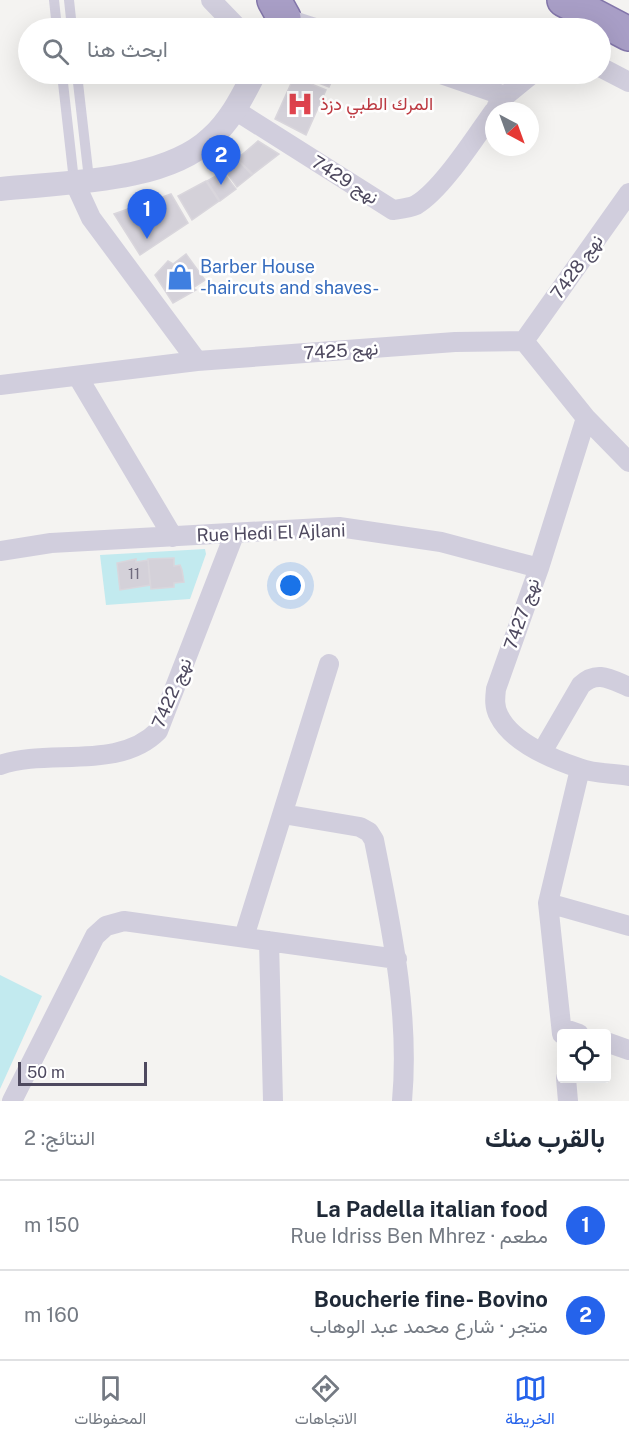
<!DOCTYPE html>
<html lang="ar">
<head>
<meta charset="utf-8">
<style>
  :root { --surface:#fff; --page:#f6f6f7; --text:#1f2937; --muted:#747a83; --line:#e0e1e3; --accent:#2563eb }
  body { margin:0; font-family:"Public Sans",Vazirmatn,sans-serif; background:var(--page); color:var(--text); direction:rtl }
  .controls { position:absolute; right:18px; bottom:18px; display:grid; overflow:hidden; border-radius:6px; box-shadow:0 6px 24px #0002 }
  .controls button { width:54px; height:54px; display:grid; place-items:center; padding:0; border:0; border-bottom:2px solid var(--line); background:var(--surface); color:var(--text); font:30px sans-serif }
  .compass { position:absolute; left:485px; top:102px; width:54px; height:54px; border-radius:50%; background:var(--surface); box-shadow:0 6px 24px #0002; rotate:139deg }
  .scale { position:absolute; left:18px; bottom:15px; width:129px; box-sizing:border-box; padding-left:6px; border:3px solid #4e495f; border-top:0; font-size:16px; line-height:21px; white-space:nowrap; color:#4e495f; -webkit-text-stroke:4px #fff; paint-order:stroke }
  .you { position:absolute; left:291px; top:586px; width:21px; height:21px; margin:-15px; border:4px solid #fff; border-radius:50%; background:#1a73e8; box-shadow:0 0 0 9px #1a73e833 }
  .badge { display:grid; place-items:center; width:39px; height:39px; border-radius:50%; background:var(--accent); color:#fff; font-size:20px; font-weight:700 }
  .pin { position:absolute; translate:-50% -50px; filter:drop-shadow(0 2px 3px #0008) }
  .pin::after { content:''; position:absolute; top:32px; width:21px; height:18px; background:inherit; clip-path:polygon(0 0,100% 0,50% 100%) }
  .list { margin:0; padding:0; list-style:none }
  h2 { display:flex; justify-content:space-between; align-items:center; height:78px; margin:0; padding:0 24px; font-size:26px }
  h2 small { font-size:20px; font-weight:400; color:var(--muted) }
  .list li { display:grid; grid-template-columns:39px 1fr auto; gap:18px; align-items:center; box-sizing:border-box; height:90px; padding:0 24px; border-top:2px solid var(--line) }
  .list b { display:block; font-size:22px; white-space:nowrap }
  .list p { margin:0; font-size:20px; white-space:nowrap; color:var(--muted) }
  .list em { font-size:20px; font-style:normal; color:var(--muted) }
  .icon { flex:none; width:33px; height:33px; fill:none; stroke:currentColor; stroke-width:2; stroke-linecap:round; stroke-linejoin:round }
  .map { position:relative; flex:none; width:629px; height:1101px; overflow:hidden; direction:ltr }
  .search { position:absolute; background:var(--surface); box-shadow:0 6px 24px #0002; left:18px; right:18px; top:18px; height:66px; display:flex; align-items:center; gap:15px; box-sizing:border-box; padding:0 21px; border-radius:33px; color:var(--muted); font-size:22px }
  .sheet { height:258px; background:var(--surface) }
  nav { display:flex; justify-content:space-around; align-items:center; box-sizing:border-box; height:84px; border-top:2px solid var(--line); background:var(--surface); font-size:16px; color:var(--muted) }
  nav a { display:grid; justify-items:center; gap:3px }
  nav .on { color:var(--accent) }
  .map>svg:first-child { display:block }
  .green { fill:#c2eaef }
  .building { fill:#d4d1d9; stroke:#d9d6dc; stroke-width:1.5 }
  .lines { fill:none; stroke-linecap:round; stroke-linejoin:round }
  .trunk-casing { stroke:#8376aa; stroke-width:36 }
  .service { stroke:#d1cedd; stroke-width:10 }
  .minor { stroke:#d1cedd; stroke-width:20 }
  .tertiary { stroke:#d1cedd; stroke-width:24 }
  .trunk { stroke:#a89ec6; stroke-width:33 }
  .labels { text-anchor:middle; stroke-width:5; stroke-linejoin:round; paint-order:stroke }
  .number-label { font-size:15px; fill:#706b7e }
  .health-label { font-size:18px; fill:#be3a42; stroke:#fff; text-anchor:start }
  .street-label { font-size:18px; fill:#4e495f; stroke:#fff }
  .shop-label { font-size:18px; fill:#366cbe; stroke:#fff; text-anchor:start }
</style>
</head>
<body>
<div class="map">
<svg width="629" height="1101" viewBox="0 0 629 1101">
  <rect width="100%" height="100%" fill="#f4f3f1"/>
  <path class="green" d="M 205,549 L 206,554 L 190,599 L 106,605 L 100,555 Z
    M 0,975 L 42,996 L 0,1089 Z"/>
  <path class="building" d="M 296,74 L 335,74 L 329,87 Z
    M 294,77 L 326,90 L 306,135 L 275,119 Z
    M 258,141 L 279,154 L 253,174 L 237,159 Z
    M 237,159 L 252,175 L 237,187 L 224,169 Z
    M 223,172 L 236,189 L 220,201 L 207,181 Z
    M 206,181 L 219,201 L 192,220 L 178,196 Z
    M 171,194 L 188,223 L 140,255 L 114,214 Z
    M 186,254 L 205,280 L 193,288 L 196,290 L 173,303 L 155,275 L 168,261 L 173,264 Z
    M 174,558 L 174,566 L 180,565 L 182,570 L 184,582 L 174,583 L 174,587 L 151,589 L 148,559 Z
    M 136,559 L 136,562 L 148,560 L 150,585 L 120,590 L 117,563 Z"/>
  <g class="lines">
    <g class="trunk-casing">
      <path id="trunk" d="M 274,0 L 284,18
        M 564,0 L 629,34"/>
    </g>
    <path class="service" d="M 54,0 L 57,28
      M 69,0 L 72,28
      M 62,74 L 74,181
      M 77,74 L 89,179"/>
    <path class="minor" d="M 211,0 L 238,28
      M 284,18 L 315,28
      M 600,67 L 629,82
      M 441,74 L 505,96
      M 497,106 L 505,96 L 532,74
      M 235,110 L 393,210 C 400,209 410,208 416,205 C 442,190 476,136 494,111
      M 74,181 L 91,218 L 197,361
      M 524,341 L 629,193
      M 78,377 L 173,537
      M 0,385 L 197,361 L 455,342 L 524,341 L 586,418 L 629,462
      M 586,418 L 539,568 L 496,689 C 495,698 494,707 499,716 C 512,742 552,759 579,768 C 594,774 613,773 629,776
      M 0,551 L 51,543 L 339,527 L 441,542 L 539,568
      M 542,752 L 581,685 C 597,670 610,679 629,687
      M 0,765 C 47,748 119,771 158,731 L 234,535
      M 283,814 L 360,827 L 369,832 L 374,840 C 391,926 410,1013 402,1101
      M 548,903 L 629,926
      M 244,937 L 329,664
      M 269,941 L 273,1101
      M 562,1028 L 579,1034
      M 562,1034 L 548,903 L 580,769
      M 606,1042 L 629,1050
      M 566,1078 L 568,1101
      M 12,1101 L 95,936 L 106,926 L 124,921 L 397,959"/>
    <path class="tertiary" d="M 0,189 C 63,182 164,183 211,138 C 231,120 242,97 254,74"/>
    <use href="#trunk" class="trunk"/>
  </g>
  <defs>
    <g id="hospital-bare" transform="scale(2.07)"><path d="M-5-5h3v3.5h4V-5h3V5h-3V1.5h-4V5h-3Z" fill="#e0444e" stroke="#fff" stroke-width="2.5" paint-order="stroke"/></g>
    <g id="shop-bare" transform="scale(2.07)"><path d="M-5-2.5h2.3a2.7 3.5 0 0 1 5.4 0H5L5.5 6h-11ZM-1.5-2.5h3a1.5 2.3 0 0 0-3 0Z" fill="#3f7fe0" stroke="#fff" stroke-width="2.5" paint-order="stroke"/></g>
  </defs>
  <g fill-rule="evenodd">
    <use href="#hospital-bare" x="300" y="104"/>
    <use href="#shop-bare" x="180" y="277"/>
  </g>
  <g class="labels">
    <g class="number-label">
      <text x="134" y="579">11</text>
    </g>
    <g class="health-label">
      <text x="320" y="110">المرك الطبي دزذ</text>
    </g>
    <g class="street-label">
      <text transform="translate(345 180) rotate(32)" y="6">نهج 7429</text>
      <text transform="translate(577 267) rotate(-54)" y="6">نهج 7428</text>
      <text transform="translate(341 351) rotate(-4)" y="6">نهج 7425</text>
      <text transform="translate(271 533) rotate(-2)" y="6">Rue Hedi El Ajlani</text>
      <text transform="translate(522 614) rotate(-71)" y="6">نهج 7427</text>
      <text transform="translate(172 693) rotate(-67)" y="6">نهج 7422</text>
    </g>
    <g class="shop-label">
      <text x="200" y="273">Barber House<tspan x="200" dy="21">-haircuts and shaves-</tspan></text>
    </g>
  </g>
</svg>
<div class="controls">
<button><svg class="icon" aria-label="locate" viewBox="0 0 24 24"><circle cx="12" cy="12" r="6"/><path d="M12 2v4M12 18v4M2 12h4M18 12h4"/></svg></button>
</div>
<svg class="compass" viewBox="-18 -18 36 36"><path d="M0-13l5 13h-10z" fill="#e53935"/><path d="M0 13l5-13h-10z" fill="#747a83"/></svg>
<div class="scale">50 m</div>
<div class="you"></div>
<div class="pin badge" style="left:147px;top:239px">1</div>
<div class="pin badge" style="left:221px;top:185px">2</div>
<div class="search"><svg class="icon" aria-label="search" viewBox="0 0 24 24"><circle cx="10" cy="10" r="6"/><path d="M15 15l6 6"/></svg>ابحث هنا</div>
</div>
<section class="sheet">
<h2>بالقرب منك<small>النتائج: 2</small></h2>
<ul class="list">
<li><span class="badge">1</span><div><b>La Padella italian food</b><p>مطعم · Rue Idriss Ben Mhrez</p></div><em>150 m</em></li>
<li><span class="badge">2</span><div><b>Boucherie fine- Bovino</b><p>متجر · شارع محمد عبد الوهاب</p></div><em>160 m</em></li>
</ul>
</section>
<nav>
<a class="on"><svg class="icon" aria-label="map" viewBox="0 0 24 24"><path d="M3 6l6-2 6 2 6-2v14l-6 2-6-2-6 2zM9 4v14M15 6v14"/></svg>الخريطة</a>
<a><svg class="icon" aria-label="directions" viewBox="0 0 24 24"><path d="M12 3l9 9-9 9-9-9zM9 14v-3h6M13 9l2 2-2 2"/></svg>الاتجاهات</a>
<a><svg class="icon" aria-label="saved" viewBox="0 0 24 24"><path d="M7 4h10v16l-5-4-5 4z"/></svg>المحفوظات</a>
</nav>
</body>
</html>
